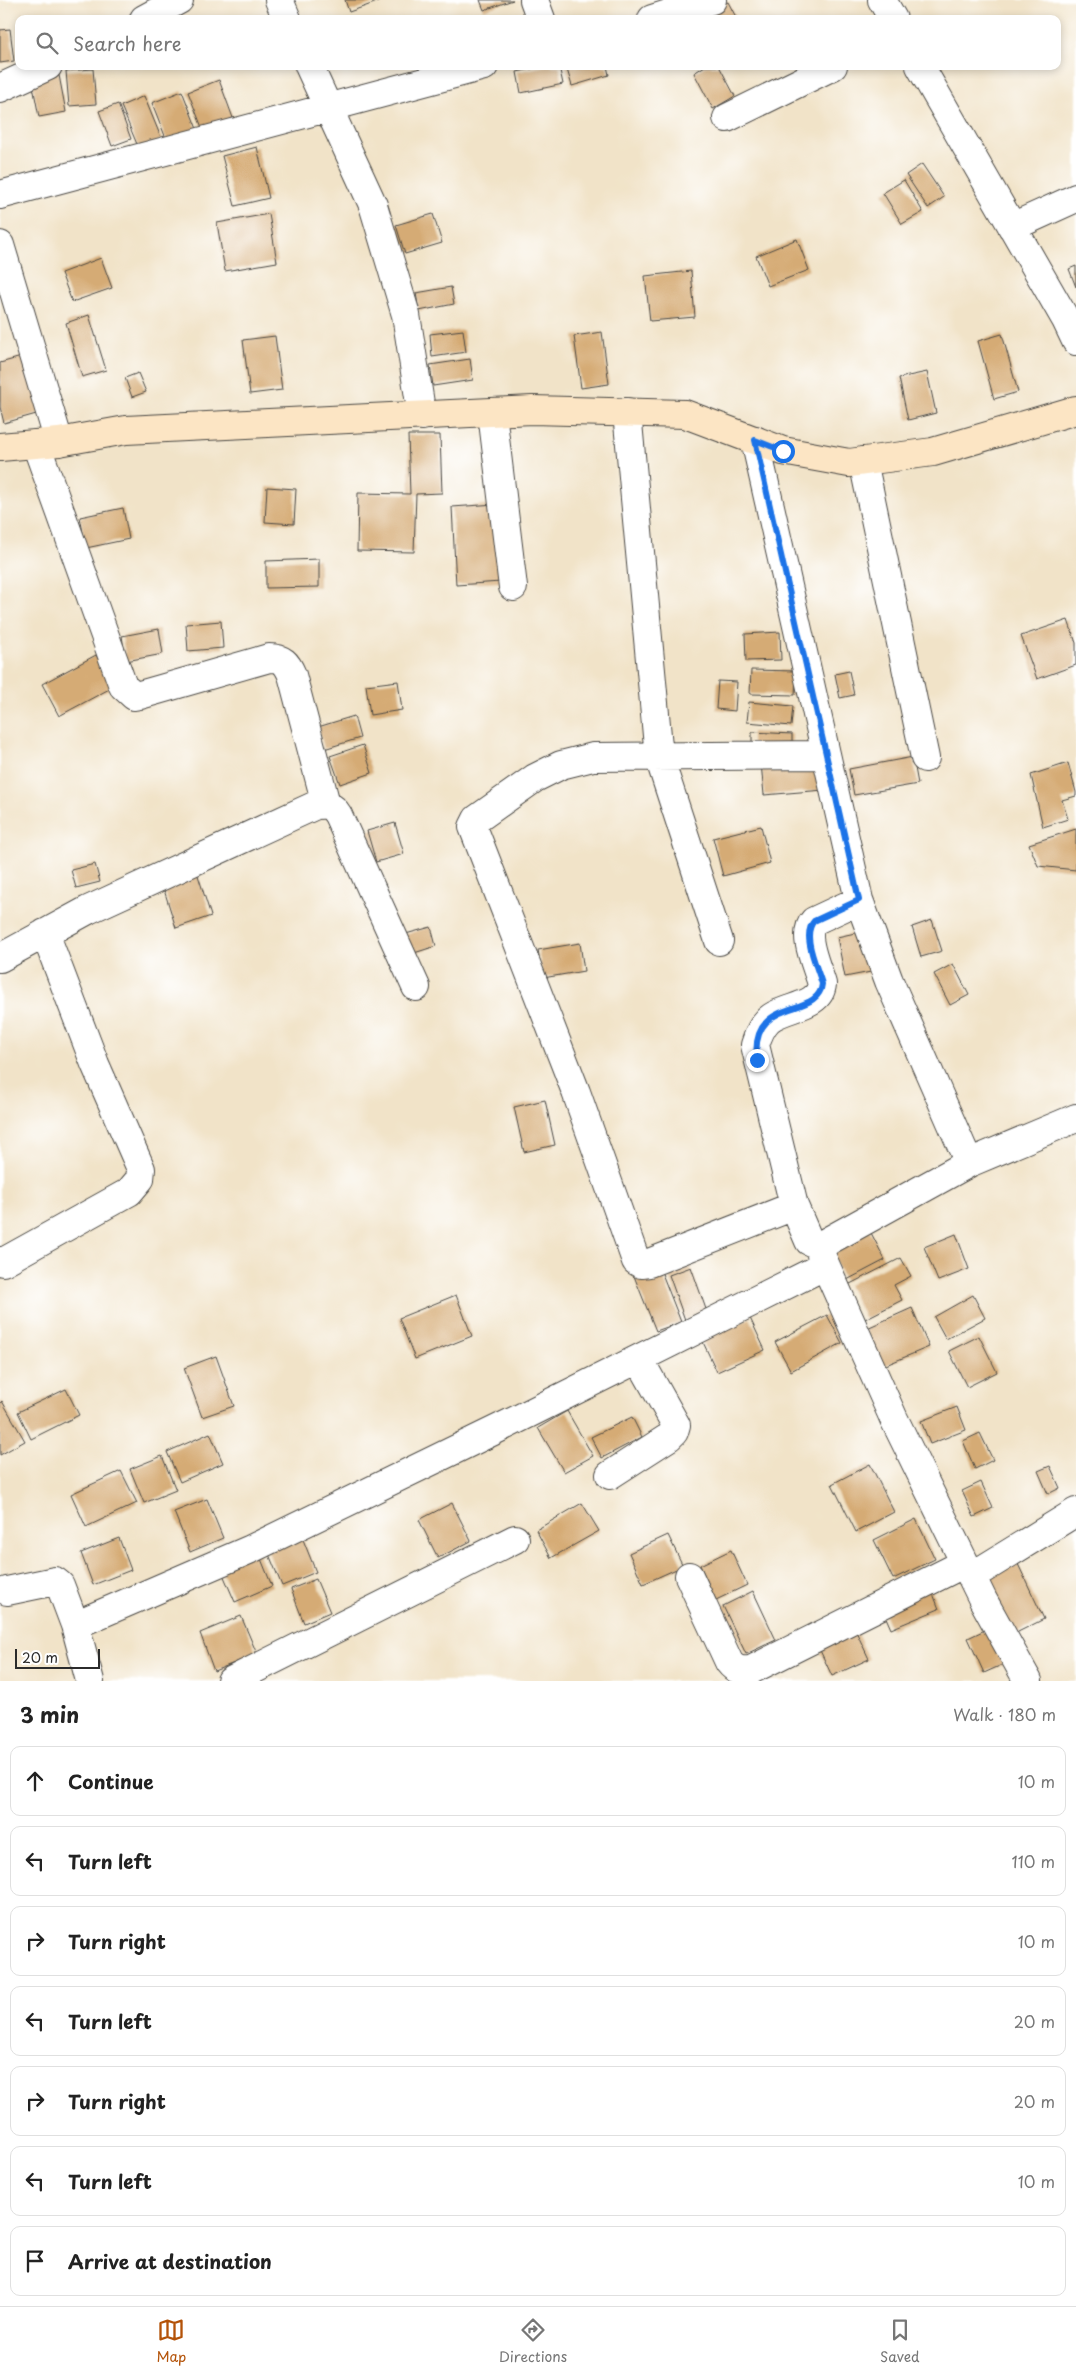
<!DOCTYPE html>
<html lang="en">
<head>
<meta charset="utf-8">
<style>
  :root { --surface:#fff; --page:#f2f2f2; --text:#222; --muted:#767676; --line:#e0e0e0; --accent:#b45309 }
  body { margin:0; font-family:"Playpen Sans",sans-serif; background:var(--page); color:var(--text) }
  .scale { position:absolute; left:15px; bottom:12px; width:85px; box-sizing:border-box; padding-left:5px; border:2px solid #2b2b2b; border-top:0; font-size:14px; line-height:18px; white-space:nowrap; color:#2b2b2b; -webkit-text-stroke:4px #fff; paint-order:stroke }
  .stop { position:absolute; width:15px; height:15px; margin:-11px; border:4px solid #1a73e8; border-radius:50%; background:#fff }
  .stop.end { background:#1a73e8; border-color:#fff; box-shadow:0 1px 5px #0008 }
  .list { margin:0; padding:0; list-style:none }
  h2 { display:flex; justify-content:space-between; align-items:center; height:65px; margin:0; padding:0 20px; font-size:21px }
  h2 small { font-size:16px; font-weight:400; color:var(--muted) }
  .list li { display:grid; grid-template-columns:32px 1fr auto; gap:15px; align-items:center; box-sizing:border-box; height:70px; margin:0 10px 10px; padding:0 10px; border:1px solid var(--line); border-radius:10px }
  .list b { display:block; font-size:19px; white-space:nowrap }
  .list em { font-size:16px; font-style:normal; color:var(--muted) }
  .icon { flex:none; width:28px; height:28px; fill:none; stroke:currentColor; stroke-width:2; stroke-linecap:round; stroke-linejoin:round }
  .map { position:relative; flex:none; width:1076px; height:1681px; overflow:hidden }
  .search { position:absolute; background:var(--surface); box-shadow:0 2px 8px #0003; left:15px; right:15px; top:15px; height:55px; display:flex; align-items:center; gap:12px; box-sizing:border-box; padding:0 18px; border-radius:10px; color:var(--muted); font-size:19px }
  .sheet { height:625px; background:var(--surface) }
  nav { display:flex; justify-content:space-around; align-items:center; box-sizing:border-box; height:70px; border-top:1px solid var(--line); background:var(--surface); font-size:14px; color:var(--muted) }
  nav a { display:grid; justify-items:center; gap:2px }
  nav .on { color:var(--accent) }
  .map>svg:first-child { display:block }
  .building { fill:#d5ab75 }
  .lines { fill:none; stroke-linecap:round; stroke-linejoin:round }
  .street-casing { stroke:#494743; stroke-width:30 }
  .secondary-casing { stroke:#494743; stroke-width:30 }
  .street { stroke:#fff; stroke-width:28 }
  .secondary { stroke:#fce5c4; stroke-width:28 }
  .route { stroke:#1a73e8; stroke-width:6 }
</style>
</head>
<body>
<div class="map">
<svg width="1076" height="1681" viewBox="0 0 1076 1681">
  <rect width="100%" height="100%" fill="#fff"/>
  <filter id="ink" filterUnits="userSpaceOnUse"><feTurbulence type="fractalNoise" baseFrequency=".02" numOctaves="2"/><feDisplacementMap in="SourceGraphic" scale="10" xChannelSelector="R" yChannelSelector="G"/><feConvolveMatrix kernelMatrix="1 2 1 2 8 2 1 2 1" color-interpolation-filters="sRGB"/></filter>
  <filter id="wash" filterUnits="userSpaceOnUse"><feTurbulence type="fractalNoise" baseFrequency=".0096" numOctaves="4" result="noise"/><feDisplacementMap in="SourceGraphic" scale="20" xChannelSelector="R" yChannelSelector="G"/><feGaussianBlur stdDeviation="1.12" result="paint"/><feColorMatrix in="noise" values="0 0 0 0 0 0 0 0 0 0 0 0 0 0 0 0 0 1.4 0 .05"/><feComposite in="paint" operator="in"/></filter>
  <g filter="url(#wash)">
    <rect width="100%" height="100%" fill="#f1e3c8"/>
    <g id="blocks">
      <path class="building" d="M 345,0 L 383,0 L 349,12 Z
        M 480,0 L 513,0 L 484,10 Z
        M 728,2 L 737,19 L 704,19 L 702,15 Z
        M 10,29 L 14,61 L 0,63 L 0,30 Z
        M 545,66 L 559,66 L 563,84 L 521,93 L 517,72 Z
        M 566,66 L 607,66 L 609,75 L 572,86 Z
        M 705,66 L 719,66 L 735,96 L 713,109 L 694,73 Z
        M 93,69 L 96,104 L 69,106 L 66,71 Z
        M 58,70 L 66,112 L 39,117 L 31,76 Z
        M 219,80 L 233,118 L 203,130 L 188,92 Z
        M 182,91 L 197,129 L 167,141 L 152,103 Z
        M 144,96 L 162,140 L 139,149 L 121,106 Z
        M 118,104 L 131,139 L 112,146 L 99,111 Z
        M 257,147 L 269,198 L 235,206 L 222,156 Z
        M 922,164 L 944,197 L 928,208 L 906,175 Z
        M 904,180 L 923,212 L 902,224 L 883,193 Z
        M 269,214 L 277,262 L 225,271 L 217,223 Z
        M 433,214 L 442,243 L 405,254 L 396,225 Z
        M 797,239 L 809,270 L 768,286 L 756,256 Z
        M 101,258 L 112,288 L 72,302 L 61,273 Z
        M 1076,266 L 1076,287 L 1069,269 Z
        M 691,271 L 695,317 L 650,321 L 645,276 Z
        M 451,287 L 454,304 L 419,311 L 416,293 Z
        M 89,315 L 106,370 L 82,377 L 66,323 Z
        M 463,330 L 466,352 L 432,357 L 430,334 Z
        M 602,332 L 609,384 L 581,388 L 574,336 Z
        M 1002,334 L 1018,392 L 994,399 L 978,341 Z
        M 275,336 L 282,390 L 250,394 L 243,340 Z
        M 25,356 L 40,413 L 4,423 L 0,407 L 0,363 Z
        M 470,359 L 473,380 L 433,386 L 430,365 Z
        M 927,372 L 936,413 L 908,420 L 899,378 Z
        M 138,373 L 146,392 L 132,397 L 125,378 Z
        M 408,435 L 440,435 L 442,493 L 416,494 L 414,552 L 357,551 L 358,493 L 410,494 Z
        M 267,487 L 296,489 L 294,524 L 265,522 Z
        M 496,504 L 501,582 L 456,585 L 452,507 Z
        M 123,508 L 129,539 L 86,548 L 80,517 Z
        M 319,559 L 319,587 L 266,588 L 266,561 Z
        M 1068,620 L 1076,643 L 1076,665 L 1037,679 L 1021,636 Z
        M 221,621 L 223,648 L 188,651 L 186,624 Z
        M 159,629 L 163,654 L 126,661 L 122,636 Z
        M 780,632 L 781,660 L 746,661 L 745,634 Z
        M 96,655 L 113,687 L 59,716 L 42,684 Z
        M 751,670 L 796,671 L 795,695 L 750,694 Z
        M 849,671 L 854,695 L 840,698 L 835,674 Z
        M 398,681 L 402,710 L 370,715 L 366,685 Z
        M 718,681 L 737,682 L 735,711 L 716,709 Z
        M 749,702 L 793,706 L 791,726 L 747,722 Z
        M 354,716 L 360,738 L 324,749 L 318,727 Z
        M 752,732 L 792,734 L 792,749 L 752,747 Z
        M 363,745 L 372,773 L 340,784 L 330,756 Z
        M 821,757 L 824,790 L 764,795 L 761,763 Z
        M 913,757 L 918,784 L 854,795 L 849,769 Z
        M 1068,763 L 1076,792 L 1076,796 L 1062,800 L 1068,819 L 1043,827 L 1031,775 Z
        M 395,823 L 404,854 L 376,862 L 367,831 Z
        M 761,826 L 770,863 L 723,876 L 713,838 Z
        M 1076,829 L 1076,870 L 1038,866 L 1029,844 Z
        M 95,864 L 100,882 L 76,888 L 71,870 Z
        M 195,866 L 211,916 L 176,928 L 160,877 Z
        M 932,920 L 942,951 L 921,957 L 912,927 Z
        M 431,927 L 436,946 L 408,955 L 402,935 Z
        M 869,930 L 876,971 L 845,977 L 837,937 Z
        M 580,943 L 584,971 L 543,978 L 538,950 Z
        M 953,964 L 969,995 L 950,1005 L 934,974 Z
        M 545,1100 L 555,1145 L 524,1152 L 514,1107 Z
        M 869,1229 L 885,1260 L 845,1281 L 829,1249 Z
        M 956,1234 L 969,1269 L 938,1281 L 924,1247 Z
        M 901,1258 L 911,1276 L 894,1285 L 902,1300 L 865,1319 L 848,1285 Z
        M 659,1266 L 681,1322 L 656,1331 L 634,1276 Z
        M 691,1267 L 707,1312 L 685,1320 L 669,1275 Z
        M 456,1295 L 472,1336 L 415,1359 L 399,1318 Z
        M 973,1295 L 985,1318 L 946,1339 L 934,1317 Z
        M 912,1308 L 929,1347 L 881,1367 L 865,1329 Z
        M 827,1315 L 842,1343 L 791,1371 L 775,1342 Z
        M 750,1318 L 765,1350 L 717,1372 L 702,1340 Z
        M 979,1336 L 997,1372 L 967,1387 L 949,1351 Z
        M 216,1356 L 234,1406 L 202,1417 L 184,1368 Z
        M 66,1389 L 79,1415 L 31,1439 L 18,1412 Z
        M 2,1401 L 25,1441 L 0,1455 L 0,1403 Z
        M 957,1407 L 966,1430 L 930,1444 L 921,1421 Z
        M 567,1411 L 593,1456 L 564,1472 L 538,1428 Z
        M 632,1417 L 642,1437 L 602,1458 L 591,1437 Z
        M 210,1433 L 223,1463 L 180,1482 L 167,1452 Z
        M 980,1433 L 993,1460 L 975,1469 L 963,1441 Z
        M 162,1456 L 176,1490 L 144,1503 L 130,1469 Z
        M 870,1464 L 894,1512 L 856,1532 L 832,1484 Z
        M 1050,1466 L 1060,1488 L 1048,1494 L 1038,1471 Z
        M 121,1471 L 137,1503 L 86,1527 L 71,1494 Z
        M 981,1482 L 993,1508 L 974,1517 L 962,1491 Z
        M 207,1499 L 223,1538 L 190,1552 L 174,1512 Z
        M 452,1503 L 471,1541 L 438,1558 L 419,1520 Z
        M 582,1503 L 599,1531 L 551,1558 L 536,1530 Z
        M 916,1519 L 935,1559 L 893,1579 L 874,1540 Z
        M 300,1532 L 316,1572 L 282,1586 L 266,1547 Z
        M 668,1535 L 683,1566 L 643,1584 L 629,1553 Z
        M 119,1538 L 131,1570 L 93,1585 L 81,1553 Z
        M 257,1549 L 272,1586 L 235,1602 L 219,1565 Z
        M 731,1550 L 747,1585 L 716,1600 L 700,1565 Z
        M 1018,1564 L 1044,1619 L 1014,1634 L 987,1578 Z
        M 316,1579 L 330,1612 L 304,1623 L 291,1589 Z
        M 930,1586 L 939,1609 L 891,1629 L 881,1606 Z
        M 753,1591 L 776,1640 L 746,1654 L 723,1606 Z
        M 241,1616 L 257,1654 L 214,1671 L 200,1633 Z
        M 854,1627 L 869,1659 L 832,1676 L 817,1644 Z
        M 989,1628 L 1006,1663 L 984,1673 L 968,1638 Z"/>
    </g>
  </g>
  <g filter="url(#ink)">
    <use href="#blocks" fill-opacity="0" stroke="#494743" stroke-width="1"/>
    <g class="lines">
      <g class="street-casing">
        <path id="street" d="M 279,0 L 287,19
          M 534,0 L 541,19
          M 882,0 L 893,19
          M 144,19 L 179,0
          M 652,19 L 712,0
          M 309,66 L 373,205 L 406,315 L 422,416
          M 920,66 L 1066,320 L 1076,341
          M 0,88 L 48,66
          M 727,118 L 833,66
          M 0,195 L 484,66
          M 1012,227 L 1076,198
          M 0,245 L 59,442
          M 627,412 L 659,757 L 719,941
          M 492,413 L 513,587
          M 755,440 L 859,900 L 889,981 L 969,1163 L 828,1241 L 822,1247 L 821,1255 L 894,1419 L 983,1600 L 1028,1681
          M 36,444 L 123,686 L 134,696 L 140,695 L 269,658 C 283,658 287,663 292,675 L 326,804
          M 863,461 L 925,758
          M 0,958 L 88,910 L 316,805 C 327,804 332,805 338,815 L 416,987
          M 969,1163 L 1076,1118
          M 794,1206 L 649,1263 L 641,1264 L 636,1261 L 576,1092 L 473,827 L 477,819 L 535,778 L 561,765 L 593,757 L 826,755
          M 822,1247 L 809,1241 L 794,1206 L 755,1045 C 758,1035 761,1027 768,1020 C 783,1006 820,1008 822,984 C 817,966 801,935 814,921 L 859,900
          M 0,1261 L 3,1262 L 129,1192 L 140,1179 L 141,1169 L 95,1064 L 45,933
          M 610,1475 L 669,1437 L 674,1432 L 676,1425 L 639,1359
          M 689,1576 L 729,1662 C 735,1670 741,1671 751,1670 L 965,1563
          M 972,1576 L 1076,1512
          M 7,1591 L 55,1581 L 60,1585 L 75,1625 L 251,1549 L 516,1420 L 824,1266
          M 75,1625 L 90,1681
          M 231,1681 L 515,1539"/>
      </g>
      <g class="secondary-casing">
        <path id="secondary" d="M 0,447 L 59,442 L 126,430 L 532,410 L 685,414 L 783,451 L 849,463 L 933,452 L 1076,410"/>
      </g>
      <use href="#street" class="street"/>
      <use href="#secondary" class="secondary"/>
    </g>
  </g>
  <g class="lines" filter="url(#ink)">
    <path class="route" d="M 757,1060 C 749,995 819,1019 822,984 C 817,966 801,935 814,921 L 859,900 L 755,440 L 783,451"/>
  </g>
</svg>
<div class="scale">20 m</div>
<div class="stop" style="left:783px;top:451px"></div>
<div class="stop end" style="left:757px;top:1060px"></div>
<div class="search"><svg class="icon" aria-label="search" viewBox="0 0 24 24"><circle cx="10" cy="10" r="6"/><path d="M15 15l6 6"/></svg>Search here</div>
</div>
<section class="sheet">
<h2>3 min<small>Walk · 180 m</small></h2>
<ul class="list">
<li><svg class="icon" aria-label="ahead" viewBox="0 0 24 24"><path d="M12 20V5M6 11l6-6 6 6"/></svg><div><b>Continue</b></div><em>10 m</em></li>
<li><svg class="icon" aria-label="left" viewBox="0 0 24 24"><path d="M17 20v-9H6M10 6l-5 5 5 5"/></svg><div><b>Turn left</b></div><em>110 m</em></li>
<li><svg class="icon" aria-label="right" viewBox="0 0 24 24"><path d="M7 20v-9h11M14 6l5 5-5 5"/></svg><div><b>Turn right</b></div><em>10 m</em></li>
<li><svg class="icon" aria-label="left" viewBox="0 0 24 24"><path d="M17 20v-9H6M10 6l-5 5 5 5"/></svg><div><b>Turn left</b></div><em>20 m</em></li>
<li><svg class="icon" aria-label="right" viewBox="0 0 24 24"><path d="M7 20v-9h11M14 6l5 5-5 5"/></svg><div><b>Turn right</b></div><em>20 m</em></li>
<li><svg class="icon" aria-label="left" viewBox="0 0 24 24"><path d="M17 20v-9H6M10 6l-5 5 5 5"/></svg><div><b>Turn left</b></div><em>10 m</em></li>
<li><svg class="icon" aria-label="arrive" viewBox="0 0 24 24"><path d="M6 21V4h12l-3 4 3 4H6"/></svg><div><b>Arrive at destination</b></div></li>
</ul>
</section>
<nav>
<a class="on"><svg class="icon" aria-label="map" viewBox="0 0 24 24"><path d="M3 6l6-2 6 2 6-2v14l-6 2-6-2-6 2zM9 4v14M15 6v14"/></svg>Map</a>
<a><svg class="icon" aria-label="directions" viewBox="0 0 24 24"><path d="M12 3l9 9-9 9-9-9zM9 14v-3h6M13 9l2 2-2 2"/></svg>Directions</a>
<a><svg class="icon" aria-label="saved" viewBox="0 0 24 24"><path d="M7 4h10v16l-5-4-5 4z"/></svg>Saved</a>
</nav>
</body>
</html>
